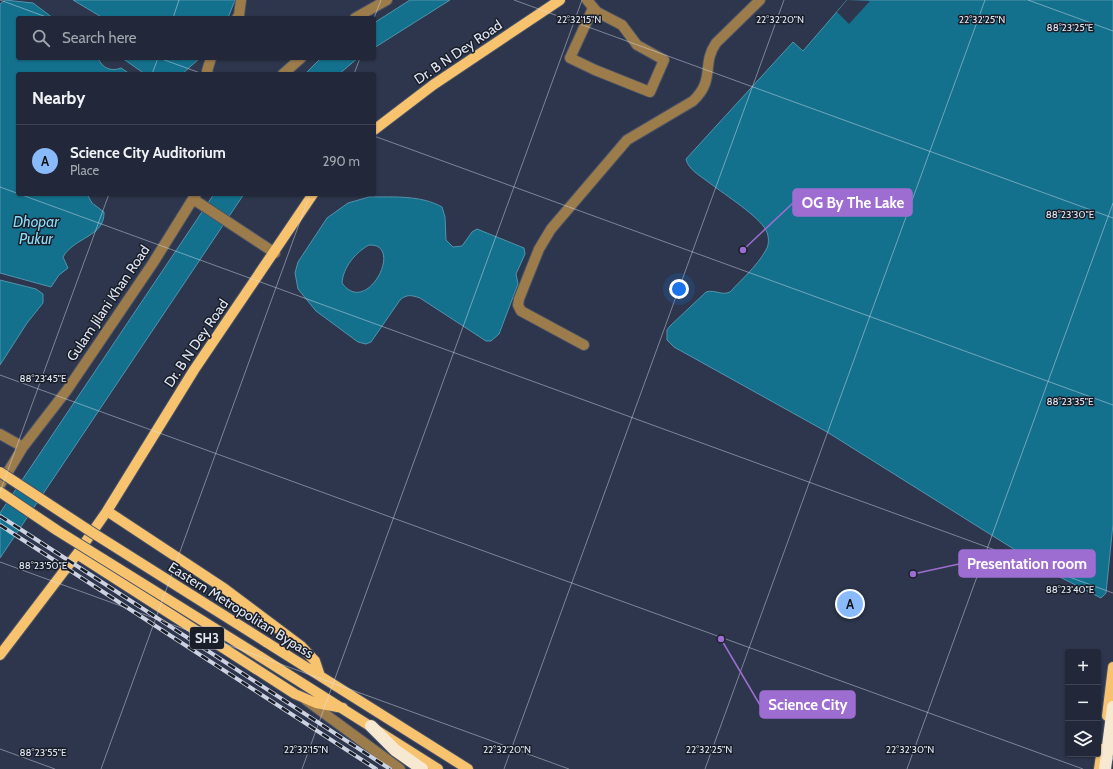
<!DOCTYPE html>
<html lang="en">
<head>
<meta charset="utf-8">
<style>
  :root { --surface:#222839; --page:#2a3041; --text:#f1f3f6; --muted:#a2a6ae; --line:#3f4453; --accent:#89bafc }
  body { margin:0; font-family:Cabin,sans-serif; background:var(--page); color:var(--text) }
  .controls { position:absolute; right:12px; bottom:12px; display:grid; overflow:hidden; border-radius:4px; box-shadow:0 1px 3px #0004 }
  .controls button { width:36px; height:36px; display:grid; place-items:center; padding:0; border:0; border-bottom:1px solid var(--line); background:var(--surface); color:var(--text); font:20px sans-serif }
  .you { position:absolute; left:679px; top:289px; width:14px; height:14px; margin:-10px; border:3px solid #fff; border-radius:50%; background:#1a73e8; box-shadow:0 0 0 6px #1a73e833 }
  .badge { display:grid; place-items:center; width:26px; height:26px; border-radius:50%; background:var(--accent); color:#111; font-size:13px; font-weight:700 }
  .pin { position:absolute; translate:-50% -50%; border:2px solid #fff; box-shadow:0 1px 4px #0006 }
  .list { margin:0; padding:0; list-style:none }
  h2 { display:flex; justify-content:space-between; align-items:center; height:52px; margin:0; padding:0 16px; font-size:17px }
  h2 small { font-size:13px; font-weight:400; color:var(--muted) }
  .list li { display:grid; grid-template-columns:26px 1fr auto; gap:12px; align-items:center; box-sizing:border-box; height:72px; padding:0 16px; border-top:1px solid var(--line) }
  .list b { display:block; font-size:15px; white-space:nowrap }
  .list p { margin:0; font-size:13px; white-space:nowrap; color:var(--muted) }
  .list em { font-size:13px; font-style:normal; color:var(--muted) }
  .icon { flex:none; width:22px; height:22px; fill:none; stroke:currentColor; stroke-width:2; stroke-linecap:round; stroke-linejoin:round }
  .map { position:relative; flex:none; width:1113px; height:769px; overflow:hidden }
  .search { position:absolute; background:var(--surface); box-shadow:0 1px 3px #0004; left:16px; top:16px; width:360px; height:44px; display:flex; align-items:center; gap:10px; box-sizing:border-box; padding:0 14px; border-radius:4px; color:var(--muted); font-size:15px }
  .panel { position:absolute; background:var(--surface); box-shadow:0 1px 3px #0004; left:16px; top:72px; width:360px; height:124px; border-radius:4px }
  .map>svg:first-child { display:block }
  .water { fill:#14718d; stroke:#5194ac; fill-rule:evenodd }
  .pier { fill:#2d364c }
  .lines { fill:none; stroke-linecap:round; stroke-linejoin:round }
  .minor-casing { stroke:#495267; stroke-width:12 }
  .major-casing { stroke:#495267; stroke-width:12 }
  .highway-casing { stroke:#495267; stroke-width:14 }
  .minor { stroke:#9c7c4a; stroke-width:10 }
  .major { stroke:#f7c36f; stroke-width:10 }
  .highway { stroke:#f7e8d1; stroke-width:12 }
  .rail-casing { stroke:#ccd2e1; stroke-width:4 }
  .rail { stroke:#191e28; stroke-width:2.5; stroke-dasharray:8; stroke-linecap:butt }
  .major-bridge-casing { stroke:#495267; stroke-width:12; stroke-linecap:butt }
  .major-bridge { stroke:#f7c36f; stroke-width:10 }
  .ticks { fill:none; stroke:#dfe5f3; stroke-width:1; stroke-opacity:0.45 }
  .labels { text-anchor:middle; stroke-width:3; stroke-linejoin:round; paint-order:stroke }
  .shield { fill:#191e28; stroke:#a4a9b6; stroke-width:1 }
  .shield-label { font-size:13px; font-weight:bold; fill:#dfe5f3 }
  .street-label { font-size:14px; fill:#dfe5f3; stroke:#191e28 }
  .water-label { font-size:15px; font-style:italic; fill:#8edbf8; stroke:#191e28 }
  .ticks-label { font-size:10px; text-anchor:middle; fill:#dfe5f3; stroke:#191e28; stroke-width:3; stroke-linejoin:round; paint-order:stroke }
  .leader { fill:none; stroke:#9e6dd1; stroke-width:1.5 }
  .callout-dot { fill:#9e6dd1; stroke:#191e28; stroke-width:1.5 }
  .callout { fill:#9e6dd1; stroke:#9e6dd1; stroke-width:1.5 }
  .callout-label { font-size:15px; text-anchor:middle; font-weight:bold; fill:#fff }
</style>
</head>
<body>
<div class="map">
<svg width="1113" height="769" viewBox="0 0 1113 769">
  <rect width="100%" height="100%" fill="#2d364c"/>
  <path class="water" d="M 5,0 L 33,3 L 53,18 L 18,18 L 18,58 L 98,58 C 102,68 111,72 121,68 L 130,74 L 18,74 L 18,194 L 87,194 L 92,203 L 104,212 C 105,237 74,237 63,257 L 68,268 L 59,275 L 51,287 L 0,273 L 0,4 Z
    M 73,0 L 235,0 L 228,18 L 103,18 Z
    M 410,0 L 450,0 L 374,48 L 374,23 Z
    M 847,0 L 1113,0 L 1113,524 L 1106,593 L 1101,598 L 1052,573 L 827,432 L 674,347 L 667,340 L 667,330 L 670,326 L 706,292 C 715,289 721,296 730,292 C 742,279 757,266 766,250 C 770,243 769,234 764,227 C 754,213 721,192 707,181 C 699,175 688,169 686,159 L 793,42 L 803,51 Z
    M 122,58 L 200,58 L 182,74 L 145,74 Z
    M 321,58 L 358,58 L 339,74 L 305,74 Z
    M 214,194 L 244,194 L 0,558 L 0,513 Z
    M 369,197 C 393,197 421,195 442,207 L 445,217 L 446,240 L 453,247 L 462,246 L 472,232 L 477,229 L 524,248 L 525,254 L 516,274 L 518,284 L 499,334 L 491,341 L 486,341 L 420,298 C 411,295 407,294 400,300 L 371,342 L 366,344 L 358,342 L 316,311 L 298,289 L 295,273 L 298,262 L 327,218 L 348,203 ZM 369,245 C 405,243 367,318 342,283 C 343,267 356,252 369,245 Z
    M 0,280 L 36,289 L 43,294 L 43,303 L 27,323 L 0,365 Z"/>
  <path class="pier" d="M 847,0 L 870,1 L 849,24 L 837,12 Z"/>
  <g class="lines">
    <g class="minor-casing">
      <path id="minor" d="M 587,0 L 597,12 L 622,25 L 637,45 L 664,60 L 650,92 L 595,70 L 570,58 L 593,8
        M 237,18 L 239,15 L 241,0
        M 355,18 L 387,0
        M 208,74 L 207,71 L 211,58
        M 283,74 L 301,58
        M 193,199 L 275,253
        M 584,345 L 521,311 L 518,305 L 519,299 L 539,249 L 551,229 L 627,140 L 693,101 C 716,79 701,65 716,43 L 760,0
        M 0,434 L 23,447
        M 0,485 L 23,447 L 67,390 L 153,263 L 196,194
        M 306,700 L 400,769"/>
    </g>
    <g class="major-casing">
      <path id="major" d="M 374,130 L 433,85 L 560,0
        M 107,511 L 225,589 L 301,646 L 315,661 L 320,676
        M 77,554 L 295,694 L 316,703 L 343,708
        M 266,642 L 468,769
        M 0,655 L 77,554 L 107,511 L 194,370 L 313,194
        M 259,656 L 438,769
        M 1107,716 L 1113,667
        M 1099,769 L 1102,749"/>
    </g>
    <g class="highway-casing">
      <path id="highway" d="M 371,726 L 395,750 L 422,769
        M 1105,769 L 1113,707"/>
    </g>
    <use href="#minor" class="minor"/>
    <use href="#major" class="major"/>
    <use href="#highway" class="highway"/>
    <g class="rail-casing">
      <path id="rail" d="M 0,516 L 390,769
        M 0,525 L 376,769"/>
    </g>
    <use href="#rail" class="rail"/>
    <g class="major-bridge-casing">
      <path id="major-bridge" d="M 0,472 L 93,533 L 266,642
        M 0,492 L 58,531 L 259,656"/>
    </g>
    <use href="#major-bridge" class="major-bridge"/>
  </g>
  <path class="ticks" d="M 0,0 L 49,18M 514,0 L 1113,218M 1028,0 L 1113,31M 173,18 L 179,0M 374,18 L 381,0M 159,58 L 203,74M 152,74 L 158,58M 354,74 L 360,58M 374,136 L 1113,405M 0,187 L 1113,593M 0,375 L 1083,769M 0,492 L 109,194M 0,562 L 569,769M 0,749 L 55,769M 101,769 L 310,194M 302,769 L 582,0M 504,769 L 784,0M 705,769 L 985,0M 907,769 L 1113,203M 1109,769 L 1113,757"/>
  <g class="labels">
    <rect class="shield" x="190" y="627" width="34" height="22" rx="3"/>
    <g class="shield-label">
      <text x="207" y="643">SH3</text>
    </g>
    <g class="street-label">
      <text transform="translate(458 52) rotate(-34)" y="5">Dr. B N Dey Road</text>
      <text transform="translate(108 303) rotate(-56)" y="5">Gulam Jilani Khan Road</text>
      <text transform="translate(196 343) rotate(-56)" y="5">Dr. B N Dey Road</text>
      <text transform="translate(241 610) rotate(32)" y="5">Eastern Metropolitan Bypass</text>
    </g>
    <g class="water-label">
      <text x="36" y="227">Dhopar<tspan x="36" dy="17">Pukur</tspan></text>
    </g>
  </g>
  <g class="ticks-label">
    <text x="579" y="23">22°32'15"N</text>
    <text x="982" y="23">22°32'25"N</text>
    <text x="780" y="23">22°32'20"N</text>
    <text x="1070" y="31">88°23'25"E</text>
    <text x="1070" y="218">88°23'30"E</text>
    <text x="43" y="382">88°23'45"E</text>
    <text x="1070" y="405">88°23'35"E</text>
    <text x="43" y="569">88°23'50"E</text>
    <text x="1070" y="593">88°23'40"E</text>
    <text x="306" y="753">22°32'15"N</text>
    <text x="507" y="753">22°32'20"N</text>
    <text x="709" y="753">22°32'25"N</text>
    <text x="910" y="753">22°32'30"N</text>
    <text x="43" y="756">88°23'55"E</text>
  </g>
  <path class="leader" d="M743 250L793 203M913 574L959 564M721 639L760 705"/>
  <g class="callout-dot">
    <circle cx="743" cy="250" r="4"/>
    <circle cx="913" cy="574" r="4"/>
    <circle cx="721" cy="639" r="4"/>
  </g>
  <g class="callout">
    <rect x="793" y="189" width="119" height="27" rx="4"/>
    <rect x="959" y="550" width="136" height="27" rx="4"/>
    <rect x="760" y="691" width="95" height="27" rx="4"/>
  </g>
  <g class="callout-label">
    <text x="853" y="208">OG By The Lake</text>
    <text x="1027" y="569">Presentation room</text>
    <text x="808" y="710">Science City</text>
  </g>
</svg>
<div class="controls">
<button>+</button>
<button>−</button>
<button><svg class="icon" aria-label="layers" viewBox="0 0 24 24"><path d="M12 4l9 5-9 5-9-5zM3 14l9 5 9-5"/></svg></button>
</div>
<div class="you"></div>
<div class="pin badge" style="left:850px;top:604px">A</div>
<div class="search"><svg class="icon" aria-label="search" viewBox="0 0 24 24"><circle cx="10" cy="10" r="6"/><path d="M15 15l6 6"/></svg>Search here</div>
<section class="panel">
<h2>Nearby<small></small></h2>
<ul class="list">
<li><span class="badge">A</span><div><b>Science City Auditorium</b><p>Place</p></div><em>290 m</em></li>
</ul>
</section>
</div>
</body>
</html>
